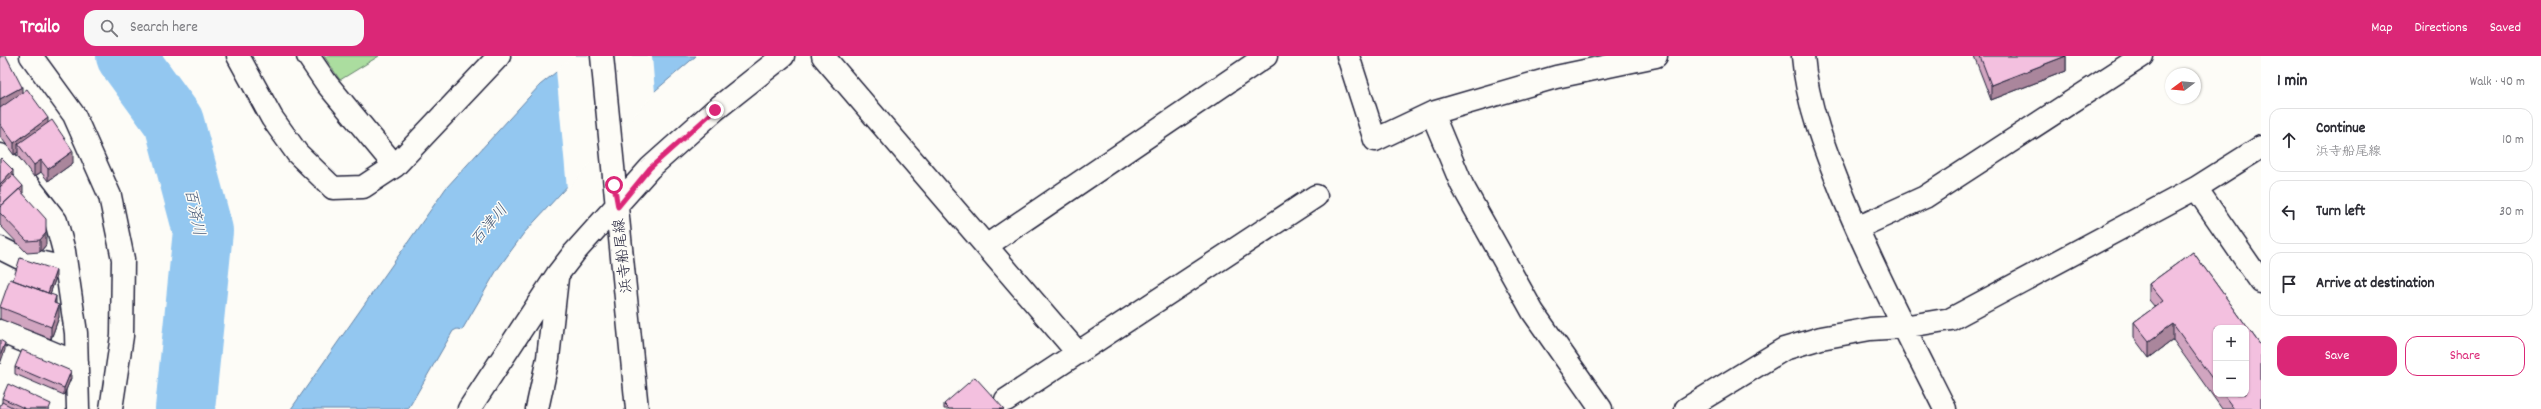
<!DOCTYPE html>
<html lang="en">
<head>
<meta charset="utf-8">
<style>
  :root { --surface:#fff; --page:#f7f7f7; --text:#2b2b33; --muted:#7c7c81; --line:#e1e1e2; --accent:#db2777 }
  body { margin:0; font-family:Dekko,"Klee One",sans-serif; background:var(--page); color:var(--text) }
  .controls { position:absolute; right:12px; bottom:12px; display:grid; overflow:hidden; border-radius:8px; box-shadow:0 1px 3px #0004 }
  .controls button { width:36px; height:36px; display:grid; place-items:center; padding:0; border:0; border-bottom:1px solid var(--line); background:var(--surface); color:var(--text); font:20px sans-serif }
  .compass { position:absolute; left:2165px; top:12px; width:36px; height:36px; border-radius:50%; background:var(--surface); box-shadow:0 1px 3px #0004; rotate:254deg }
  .stop { position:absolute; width:12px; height:12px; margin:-9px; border:3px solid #db2777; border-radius:50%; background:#fff }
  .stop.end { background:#db2777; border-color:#fff; box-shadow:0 1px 4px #0008 }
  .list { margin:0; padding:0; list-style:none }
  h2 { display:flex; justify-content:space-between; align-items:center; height:52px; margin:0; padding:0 16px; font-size:17px }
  h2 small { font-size:13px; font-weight:400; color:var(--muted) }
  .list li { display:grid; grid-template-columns:26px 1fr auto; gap:12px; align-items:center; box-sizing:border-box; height:64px; margin:0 8px 8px; padding:0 8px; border:1px solid var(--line); border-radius:12px }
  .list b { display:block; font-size:15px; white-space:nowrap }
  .list p { margin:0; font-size:13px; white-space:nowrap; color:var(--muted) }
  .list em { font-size:13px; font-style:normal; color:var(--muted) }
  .actions { display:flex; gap:8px; padding:12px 16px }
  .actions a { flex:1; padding:9px 0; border:1px solid var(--accent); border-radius:12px; text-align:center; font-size:14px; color:var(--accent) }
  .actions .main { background:var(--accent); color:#fff }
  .icon { flex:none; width:22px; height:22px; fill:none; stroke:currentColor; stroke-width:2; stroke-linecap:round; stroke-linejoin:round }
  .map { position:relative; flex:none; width:2261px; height:353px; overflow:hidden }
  header { display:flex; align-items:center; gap:24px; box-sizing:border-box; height:56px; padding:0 20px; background:var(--accent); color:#fff }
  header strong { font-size:19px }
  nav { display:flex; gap:22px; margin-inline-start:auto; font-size:14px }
  .search { width:280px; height:36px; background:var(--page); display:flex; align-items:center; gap:10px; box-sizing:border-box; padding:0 14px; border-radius:12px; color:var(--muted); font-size:15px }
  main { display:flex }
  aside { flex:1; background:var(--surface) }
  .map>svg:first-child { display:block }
  .green { fill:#abdd9f; stroke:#66806d }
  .water { fill:#93c7f0; stroke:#6685a8 }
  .pier { fill:#fdfcf7 }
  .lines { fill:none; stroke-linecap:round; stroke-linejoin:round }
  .river { stroke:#93c7f0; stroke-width:60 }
  .minor-casing { stroke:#22223b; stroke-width:25 }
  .minor { stroke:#fdfcf7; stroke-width:22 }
  .wall { fill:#d1a5c0; stroke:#22223b; fill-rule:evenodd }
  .shaded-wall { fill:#aa869c; stroke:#22223b }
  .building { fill:#f3c0df; stroke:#22223b }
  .route { stroke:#db2777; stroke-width:5 }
  .labels { text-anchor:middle; stroke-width:3; stroke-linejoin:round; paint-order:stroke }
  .street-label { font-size:15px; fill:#22223b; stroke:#fdfcf7 }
  .water-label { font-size:16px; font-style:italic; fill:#4a5c7a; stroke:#fdfcf7 }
</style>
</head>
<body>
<header>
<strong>Trailo</strong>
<div class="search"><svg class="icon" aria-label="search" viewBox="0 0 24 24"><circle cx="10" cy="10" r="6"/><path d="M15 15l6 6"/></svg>Search here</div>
<nav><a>Map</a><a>Directions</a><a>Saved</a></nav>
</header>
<main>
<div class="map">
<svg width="2261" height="353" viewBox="0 0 2261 353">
  <rect width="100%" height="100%" fill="#fdfcf7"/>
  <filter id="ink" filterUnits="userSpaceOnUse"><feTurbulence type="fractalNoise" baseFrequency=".025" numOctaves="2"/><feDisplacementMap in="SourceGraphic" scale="8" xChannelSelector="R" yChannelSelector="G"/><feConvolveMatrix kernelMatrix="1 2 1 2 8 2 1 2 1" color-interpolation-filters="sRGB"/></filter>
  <g filter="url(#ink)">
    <path class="green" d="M 324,0 L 379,0 L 340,24 Z"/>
    <path class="water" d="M 576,0 L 696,0 L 656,34 L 524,177 L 497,214 L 462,274 L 457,273 L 453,275 L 408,353 L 291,353 L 446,132 L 540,29 Z"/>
    <path class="pier" d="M 572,0 L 652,0 L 655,37 L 567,133 L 556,14 Z"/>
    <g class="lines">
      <path class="river" d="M 126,0 L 174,66 L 203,175 L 185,353"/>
      <g class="minor-casing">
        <path id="minor" d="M 31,0 L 74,59 L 110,140 L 123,203 L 122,280 L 111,353
          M 238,0 L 272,62 L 297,97 L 333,132 L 363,131 L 395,110 L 499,0
          M 308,0 L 327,28 L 395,110
          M 602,0 L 637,353
          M 823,0 L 1077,296
          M 1348,0 L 1375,84 L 1432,57 L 1462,129 L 1533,256 L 1601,353
          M 1803,0 C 1807,49 1826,97 1844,142 C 1874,214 1910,283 1945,353
          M 1432,57 L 1556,21 L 1656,0
          M 0,99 L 22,121 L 56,165 L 64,195 L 76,277 L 78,353
          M 2196,132 L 2261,226
          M 1857,172 L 1925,141 L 2142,0
          M 986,190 L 1266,0
          M 0,192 L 20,202 L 66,212
          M 0,275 L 77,307
          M 1006,344 L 1316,140
          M 469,353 L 557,219 L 574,197 L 650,112 L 715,54 L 783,0
          M 537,353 L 548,302 L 557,222
          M 1686,353 L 1784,293 L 1821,282 L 1870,273 L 1903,271 L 1951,263 L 2196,132 L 2261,91"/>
      </g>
      <use href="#minor" class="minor"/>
    </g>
    <path class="wall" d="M 0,0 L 22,36 L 48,67 L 73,107 L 48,125 L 41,116 L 34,121 L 18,100 L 18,96 L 14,99 L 0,80 Z
      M 1974,0 L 2066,0 L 2066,15 L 1991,44 Z
      M 0,103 L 13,120 L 23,137 L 46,189 L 40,196 L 27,197 L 0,169 Z
      M 2193,196 L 2261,290 L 2261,353 L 2222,353 L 2173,284 L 2149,302 L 2134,282 L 2134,266 L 2155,251 L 2149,244 L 2149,228 ZM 2216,272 L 2246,272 L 2246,338 L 2216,338 Z
      M 56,221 L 50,238 L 56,248 L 59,261 L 51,283 L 0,263 L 0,251 Z
      M 15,311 L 71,322 L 64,339 L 15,318 Z
      M 2,342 L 49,353 L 0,353 L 2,346 Z
      M 944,348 L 1004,353 L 944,353 Z"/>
    <path class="shaded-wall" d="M 2066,0 L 2066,15 L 1991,44 L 1991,29 Z
      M 22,31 L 22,43 L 0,55 L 0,43 Z
      M 48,62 L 48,75 L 18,88 L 18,96 L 14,99 L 14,87 Z
      M 73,95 L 73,107 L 48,125 L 48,113 Z
      M 41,104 L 41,116 L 34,121 L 34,109 Z
      M 13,114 L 13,121 L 0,135 L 0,128 Z
      M 23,130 L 23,137 L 1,158 L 0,151 Z
      M 46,177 L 46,189 L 40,196 L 40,184 Z
      M 56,214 L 56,221 L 48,244 L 48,237 Z
      M 56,240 L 56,252 L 54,247 Z
      M 59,249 L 59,261 L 51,283 L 51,271 Z
      M 2173,268 L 2173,284 L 2149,302 L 2149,285 Z
      M 5,287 L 5,294 L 0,308 L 0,300 Z
      M 71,315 L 71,322 L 64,339 L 64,332 Z"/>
    <path class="building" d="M 0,0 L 6,0 L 22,31 L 0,43 Z
      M 1980,0 L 2066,0 L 1991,29 Z
      M 27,33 L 48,62 L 14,87 L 0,68 L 0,52 Z
      M 52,64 L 73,95 L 48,113 L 41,104 L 34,109 L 18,88 Z
      M 1,102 L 13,114 L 0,128 L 0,103 Z
      M 13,119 L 23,130 L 0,151 L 0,131 Z
      M 19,133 L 46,163 L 46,177 L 40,184 L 27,185 L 0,157 L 0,151 Z
      M 2193,196 L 2261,290 L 2261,353 L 2234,353 L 2223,338 L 2246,338 L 2246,272 L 2216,272 L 2216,328 L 2173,268 L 2149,285 L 2134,266 L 2163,245 L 2149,228 Z
      M 20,202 L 56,214 L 48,237 L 13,224 Z
      M 10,223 L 56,240 L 54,247 L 59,249 L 51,271 L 0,251 Z
      M 0,284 L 5,287 L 0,300 Z
      M 22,294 L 71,315 L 64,332 L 15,311 Z
      M 975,321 L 1004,353 L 949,353 L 944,348 Z
      M 8,328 L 51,348 L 49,353 L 26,353 L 2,342 Z
      M 2,346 L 16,353 L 0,353 L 0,350 Z"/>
  </g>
  <g class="lines" filter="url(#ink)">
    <path class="route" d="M 614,129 L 618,151 L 650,112 L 715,54"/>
  </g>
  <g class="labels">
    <g class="street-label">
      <text transform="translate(622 200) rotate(-96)" y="5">浜寺船尾線</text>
    </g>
    <g class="water-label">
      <text transform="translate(196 156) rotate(79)" y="6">百済川</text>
      <text transform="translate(488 168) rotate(-50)" y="6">石津川</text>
    </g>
  </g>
</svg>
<div class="controls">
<button>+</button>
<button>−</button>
</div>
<svg class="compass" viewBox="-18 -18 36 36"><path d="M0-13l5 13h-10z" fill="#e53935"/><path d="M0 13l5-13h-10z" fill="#7c7c81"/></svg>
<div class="stop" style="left:614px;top:129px"></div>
<div class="stop end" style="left:715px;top:54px"></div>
</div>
<aside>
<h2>1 min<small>Walk · 40 m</small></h2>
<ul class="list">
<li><svg class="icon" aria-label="ahead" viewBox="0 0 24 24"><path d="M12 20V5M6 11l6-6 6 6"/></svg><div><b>Continue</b><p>浜寺船尾線</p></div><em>10 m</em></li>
<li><svg class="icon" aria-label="left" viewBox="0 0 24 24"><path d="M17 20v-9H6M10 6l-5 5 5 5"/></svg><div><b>Turn left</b></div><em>30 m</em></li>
<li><svg class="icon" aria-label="arrive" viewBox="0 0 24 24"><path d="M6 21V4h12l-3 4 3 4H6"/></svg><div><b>Arrive at destination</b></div></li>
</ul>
<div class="actions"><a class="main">Save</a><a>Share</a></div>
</aside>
</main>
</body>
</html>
